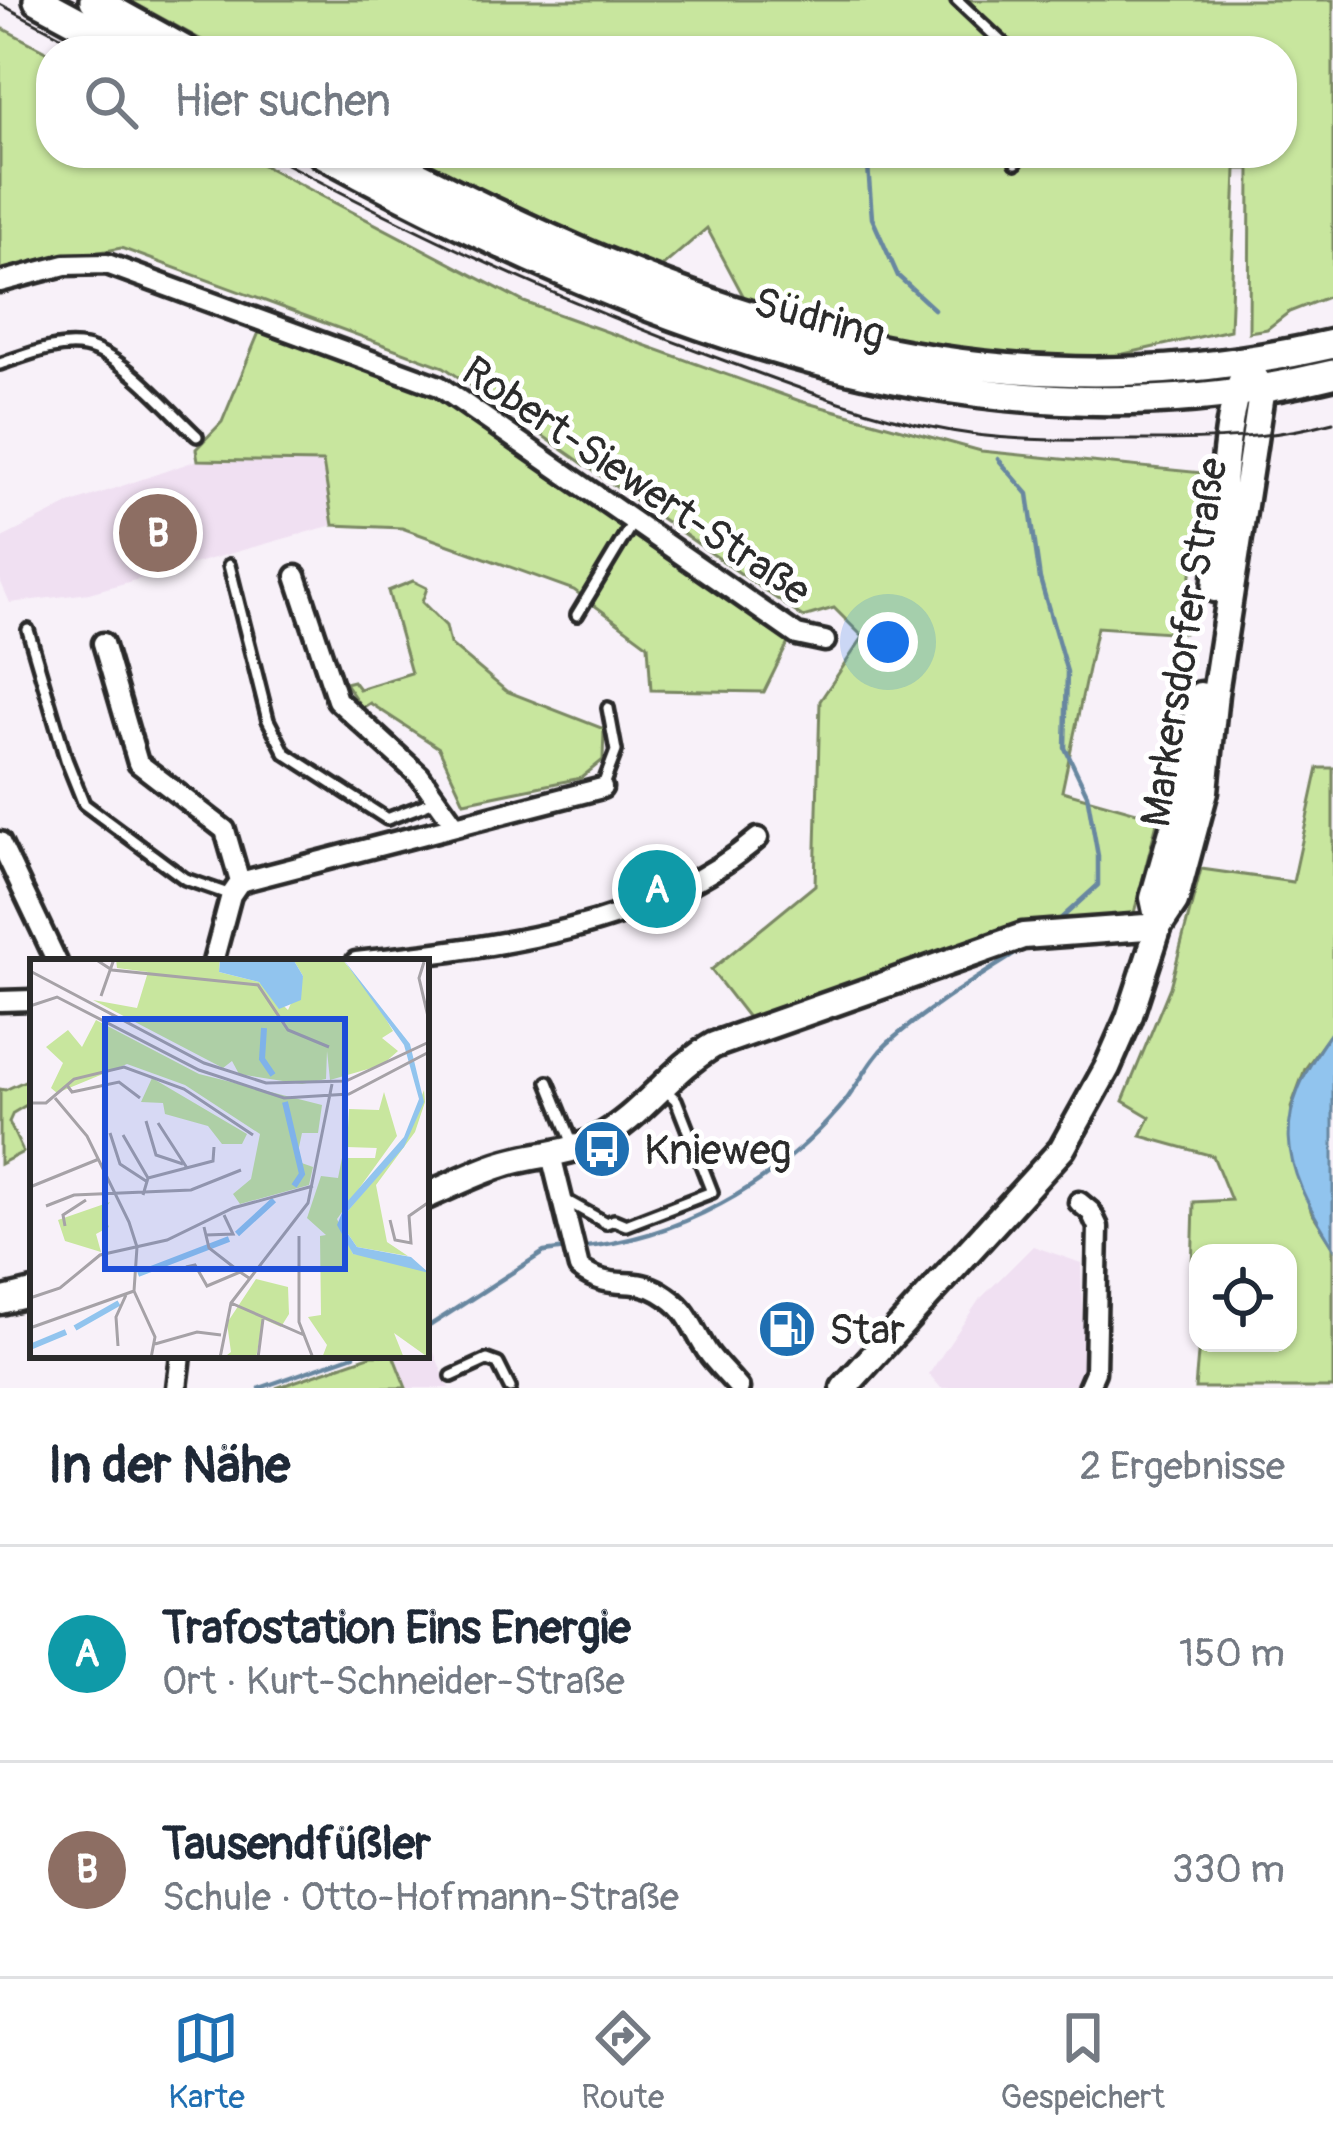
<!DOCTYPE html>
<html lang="de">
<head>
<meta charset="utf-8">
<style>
  :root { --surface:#fff; --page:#f2f2f3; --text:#1f2937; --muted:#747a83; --line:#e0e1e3; --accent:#1f6fb2 }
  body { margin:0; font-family:Pangolin,sans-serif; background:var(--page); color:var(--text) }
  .controls { position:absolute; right:36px; bottom:36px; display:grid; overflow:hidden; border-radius:24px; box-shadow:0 3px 9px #0004 }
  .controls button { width:108px; height:108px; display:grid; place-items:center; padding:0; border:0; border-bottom:3px solid var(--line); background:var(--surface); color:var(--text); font:60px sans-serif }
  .you { position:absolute; left:888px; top:642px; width:42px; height:42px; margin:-30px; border:9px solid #fff; border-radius:50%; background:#1a73e8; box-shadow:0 0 0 18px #1a73e833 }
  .badge { display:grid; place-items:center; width:78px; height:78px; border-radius:50%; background:var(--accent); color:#fff; font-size:39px; font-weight:700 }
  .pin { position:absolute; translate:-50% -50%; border:6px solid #fff; box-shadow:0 3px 12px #0006 }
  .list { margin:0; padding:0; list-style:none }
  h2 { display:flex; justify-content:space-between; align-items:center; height:156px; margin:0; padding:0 48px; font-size:51px }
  h2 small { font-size:39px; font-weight:400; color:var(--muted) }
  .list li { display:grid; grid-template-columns:78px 1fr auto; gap:36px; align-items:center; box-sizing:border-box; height:216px; padding:0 48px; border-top:3px solid var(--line) }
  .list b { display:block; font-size:45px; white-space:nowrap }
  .list p { margin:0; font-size:39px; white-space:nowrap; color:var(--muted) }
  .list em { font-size:39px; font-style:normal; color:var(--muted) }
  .icon { flex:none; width:66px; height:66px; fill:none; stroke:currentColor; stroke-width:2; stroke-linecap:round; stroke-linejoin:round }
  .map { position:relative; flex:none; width:1333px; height:1388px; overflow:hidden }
  .search { position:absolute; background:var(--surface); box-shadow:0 3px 9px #0004; left:36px; right:36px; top:36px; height:132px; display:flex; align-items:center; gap:30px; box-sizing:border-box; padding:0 42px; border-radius:48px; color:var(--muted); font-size:45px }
  .sheet { height:588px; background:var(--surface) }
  nav { display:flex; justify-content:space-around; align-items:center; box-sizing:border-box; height:168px; border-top:3px solid var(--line); background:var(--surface); font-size:33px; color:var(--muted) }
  nav a { display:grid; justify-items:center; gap:6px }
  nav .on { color:var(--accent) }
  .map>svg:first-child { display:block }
  .built { fill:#f0e0f2 }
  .green { fill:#c8e69e; stroke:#7a8864; stroke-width:3 }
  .water { fill:#91c4ee; stroke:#6887a0; stroke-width:3 }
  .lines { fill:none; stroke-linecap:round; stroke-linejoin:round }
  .stream { stroke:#6887a0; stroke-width:4.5 }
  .lane-casing { stroke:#2b2b2b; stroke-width:18 }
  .street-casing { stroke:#2b2b2b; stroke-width:27 }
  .secondary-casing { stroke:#2b2b2b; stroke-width:33 }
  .primary-casing { stroke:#2b2b2b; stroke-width:36 }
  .lane { stroke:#fff; stroke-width:9 }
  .street { stroke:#fff; stroke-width:18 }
  .secondary { stroke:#fff; stroke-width:24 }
  .primary { stroke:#fff; stroke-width:27 }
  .tram { stroke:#2b2b2b; stroke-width:3 }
  .labels { text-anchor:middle; stroke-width:10; stroke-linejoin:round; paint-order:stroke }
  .street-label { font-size:42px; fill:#2b2b2b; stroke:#fff }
  .poi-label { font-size:42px; fill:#2b2b2b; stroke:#fff; text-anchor:start }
  .inset-river { fill:none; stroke:#91c4ee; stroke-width:6 }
  .inset-road { fill:none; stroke:#a6a2a7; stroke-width:3 }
  .view { fill:#1d4ed8; fill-opacity:0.15; stroke:#1d4ed8; stroke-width:6 }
  .inset-edge { fill:none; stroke:#2b2b2b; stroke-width:6 }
</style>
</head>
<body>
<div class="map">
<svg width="1333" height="1388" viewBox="0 0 1333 1388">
  <rect width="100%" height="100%" fill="#f8f1f9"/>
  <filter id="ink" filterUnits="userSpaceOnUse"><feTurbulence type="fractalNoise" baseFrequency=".00833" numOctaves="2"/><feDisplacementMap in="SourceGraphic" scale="24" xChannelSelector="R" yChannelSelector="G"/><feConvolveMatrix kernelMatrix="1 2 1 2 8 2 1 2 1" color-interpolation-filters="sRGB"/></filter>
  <g filter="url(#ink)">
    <path class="built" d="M 198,460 L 324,462 L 333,525 L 89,593 L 10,603 L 0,580 L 0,539 L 69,504 Z
      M 1033,1246 L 1081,1263 L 1084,1369 L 1076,1388 L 941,1388 L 929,1374 L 979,1300 Z
      M 427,1336 L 449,1388 L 276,1388 L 372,1355 L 426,1355 Z"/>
    <path class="green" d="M 129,0 L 1333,0 L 1333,295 L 1289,312 L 1267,329 L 1249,332 L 1250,169 L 1236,169 L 1230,330 L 1097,360 L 1008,359 L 856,337 L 746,301 L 707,228 L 657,271 L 488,195 L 410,153 L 1282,153 L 1282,51 L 222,51 Z
      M 0,27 L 51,54 L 51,153 L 240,153 L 524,302 L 800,401 L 981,451 L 1203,473 L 1184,633 L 1097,627 L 1062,791 L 1158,818 L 1133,917 L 753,1024 L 711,970 L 815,885 L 820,701 L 863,637 L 834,608 L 803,617 L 444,367 L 121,248 L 0,271 Z
      M 262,325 L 440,395 L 790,639 L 764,692 L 651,690 L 648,645 L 574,590 L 402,528 L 333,525 L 323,462 L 198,460 L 196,449 L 222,422 Z
      M 413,581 L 427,588 L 422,602 L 446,626 L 450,644 L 506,691 L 604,729 L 603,760 L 581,778 L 464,802 L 439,748 L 370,703 L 362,708 L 345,683 L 353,681 L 359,689 L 411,673 L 388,591 Z
      M 1318,768 L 1333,768 L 1333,1030 L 1305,1069 L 1291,1107 L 1311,1211 L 1333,1246 L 1333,1388 L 1195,1388 L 1199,1343 L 1288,1343 L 1288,1253 L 1198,1253 L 1198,1317 L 1192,1272 L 1194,1202 L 1231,1200 L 1213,1156 L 1141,1136 L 1150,1117 L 1123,1101 L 1170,987 L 1201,869 L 1293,882 Z
      M 27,1080 L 33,1091 L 33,1101 L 13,1113 L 9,1122 L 23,1152 L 0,1164 L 0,1089 L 5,1090 Z
      M 372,1355 L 393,1355 L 406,1388 L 276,1388 Z"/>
    <path class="water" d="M 1333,1030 L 1333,1246 C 1278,1159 1271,1115 1333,1030 Z"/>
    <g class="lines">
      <path class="stream" d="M 880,51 L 883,47
        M 867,153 L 872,218 L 898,276 L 934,309
        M 998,459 L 1028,494 L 1040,579 L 1067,672 L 1065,748 L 1087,794 L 1098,856 L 1098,885 L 1056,923
        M 577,1248 C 678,1239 772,1186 839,1109 C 857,1089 868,1061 888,1043 C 930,1006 978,978 1024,948
        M 426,1328 L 544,1252 L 566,1249
        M 260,1388 L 354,1355"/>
      <g class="lane-casing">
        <path id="lane" d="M 957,0 L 1011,51
          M 1016,163 L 1020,153
          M 0,364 C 25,356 58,341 85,347 C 123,355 168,409 197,436
          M 229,565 L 268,720 L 285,753 L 387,819 L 437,800
          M 577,615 L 633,522
          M 28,630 L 66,759 L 84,804 L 185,879 L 231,895
          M 602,788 L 616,751 L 608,708
          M 548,1082 L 573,1144
          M 565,1200 L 606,1223 L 614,1220 L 626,1225 L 712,1192 L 676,1100 L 663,1088
          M 452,1376 L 487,1360 L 498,1364 L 510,1388"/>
      </g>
      <g class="street-casing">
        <path id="street" d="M 0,282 L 65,265 L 107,264 L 439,386 L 797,635 L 825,641
          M 296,576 L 337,700 L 420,776 L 455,825
          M 103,643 L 138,763 L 225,830 L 240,882
          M 0,842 L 57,962
          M 213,962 L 231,895 L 240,882 L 602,788
          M 356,962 C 491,948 651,930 758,838
          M 0,1001 L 33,1000
          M 551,1155 L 579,1268 C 611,1293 633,1275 660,1292 C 690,1310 690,1325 707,1351 C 716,1364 729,1376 739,1388
          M 1079,1202 L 1091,1212 L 1098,1227 L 1095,1372 L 1088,1388
          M 177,1388 L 181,1355"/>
      </g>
      <g class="secondary-casing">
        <path id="secondary" d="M 1215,589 C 1221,539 1222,412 1244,375
          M 1159,926 L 1153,898 L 1186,782 L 1200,695
          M 426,1196 C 455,1184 484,1168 514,1161 C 542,1154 570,1153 596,1140 C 642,1117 670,1070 714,1045 L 1023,936 L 1159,926
          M 0,1301 L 33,1293
          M 844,1388 L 1062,1149 L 1107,1068 L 1129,1018 L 1159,926 L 1175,902 L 1205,791 L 1215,694 L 1262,388 L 1252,372"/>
      </g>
      <g class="primary-casing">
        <path id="primary" d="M 38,0 L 133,51
          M 94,0 L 186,51
          M 322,153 C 631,320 977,462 1333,374
          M 374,153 C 686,314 976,427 1333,344"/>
      </g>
      <use href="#lane" class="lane"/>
      <use href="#street" class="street"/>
      <use href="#secondary" class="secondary"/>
      <use href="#primary" class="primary"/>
      <path class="tram" d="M 0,4 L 89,51
        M 266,153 C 419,235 565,303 728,362 C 796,387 865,414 936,428 C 1004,443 1074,440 1144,440 C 1208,440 1271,439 1333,422"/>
    </g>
  </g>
  <defs>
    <g id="bus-disc" transform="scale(3)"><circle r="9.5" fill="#1f6fb2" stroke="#fff"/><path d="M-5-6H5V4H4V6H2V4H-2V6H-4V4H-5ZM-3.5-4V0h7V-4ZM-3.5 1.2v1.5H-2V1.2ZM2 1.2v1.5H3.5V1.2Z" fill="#fff"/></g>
    <g id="fuel-disc" transform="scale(3)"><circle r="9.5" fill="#1f6fb2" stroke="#fff"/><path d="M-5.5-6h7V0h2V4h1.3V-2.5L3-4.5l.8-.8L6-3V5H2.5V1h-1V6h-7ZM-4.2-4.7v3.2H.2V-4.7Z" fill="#fff"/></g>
  </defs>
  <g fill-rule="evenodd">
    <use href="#bus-disc" x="602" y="1149"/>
    <use href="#fuel-disc" x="787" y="1329"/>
  </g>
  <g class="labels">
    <g class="street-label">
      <text transform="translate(820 317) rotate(15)" y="15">Südring</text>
      <text transform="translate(637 480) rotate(34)" y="15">Robert-Siewert-Straße</text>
      <text transform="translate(1183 642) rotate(-81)" y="15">Markersdorfer Straße</text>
    </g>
    <g class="poi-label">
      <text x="644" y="1164">Knieweg</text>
      <text x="829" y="1344">Star</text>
    </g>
  </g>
  <g transform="translate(30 959)">
    <rect width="399" height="399" fill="#f8f1f9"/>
    <path d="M 86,0 L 190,0 L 189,13 L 229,23 L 258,51 L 273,17 L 263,0 L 312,0 L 344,40 L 363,72 L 352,79 L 368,92 L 352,106 L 300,121 L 297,92 L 296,120 L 272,125 L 209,115 L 202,102 L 193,109 L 63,41 L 107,49 L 118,13 L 87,9 ZM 66,61 L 169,115 L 292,146 L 288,174 L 272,174 L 266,202 L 283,208 L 279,226 L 210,245 L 203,235 L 221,220 L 230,175 L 155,126 L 97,105 L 27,134 L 21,129 L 33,104 L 16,88 L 38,71 L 52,88 ZM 122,119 L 217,175 L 212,185 L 192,185 L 178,167 L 135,155 L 133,144 L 111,143 ZM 394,131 L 395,143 L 385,173 L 346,226 L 357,283 L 378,297 L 327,288 L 316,272 L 317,253 L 373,186 ZM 354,133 L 367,177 L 307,260 L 323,295 L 376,300 L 399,313 L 399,399 L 364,374 L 374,399 L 292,399 L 297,386 L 278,358 L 291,356 L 290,277 L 296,276 L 277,259 L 291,217 L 308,219 L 312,199 L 345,199 L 348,182 L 347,189 L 317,188 L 319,150 L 349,151 ZM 80,243 L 73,253 L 79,268 L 66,275 L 71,293 L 35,282 L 28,261 ZM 226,320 L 258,328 L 259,355 L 251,368 L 233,360 L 226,399 L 193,399 L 201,393 L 197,364 Z" fill="#c8e69e"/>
    <path d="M 190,0 L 263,0 L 273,17 L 271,41 L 249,50 L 229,23 L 189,13 ZM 313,0 L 380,85 L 394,143 L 374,188 L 317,253 L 316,272 L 327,288 L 381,298 L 399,314 L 323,295 L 307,266 L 316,244 L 374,178 L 389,140 L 374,86 Z" fill="#91c4ee"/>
    <path class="inset-river" d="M 234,69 L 232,100 L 243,116M 255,143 L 272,215 L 264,227M 207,275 L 244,241M 108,315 L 199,280M 45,369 L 89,344M 0,388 L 36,373"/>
    <path class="inset-road" d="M 65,0 L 82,11 L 228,26 L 258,71 L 299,88M 394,3 L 389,19 L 399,62M 0,12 L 174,104 L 236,124 L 316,122 L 399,83M 71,37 L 84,0M 0,47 L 27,38 L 169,111 L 254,139 L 319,135 L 399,93M 36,125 L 42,133 L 89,123 L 110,139M 25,139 L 57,177 L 99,263 L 107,288 L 104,332 L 125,378 L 121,399M 0,144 L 16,144 L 44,120 L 94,108 L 154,130 L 223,176M 116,162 L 126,196 L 153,205M 128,164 L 157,209M 80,174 L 90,205 L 116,222M 93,176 L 118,219M 0,228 L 69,200M 113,236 L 118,219 L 183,202 L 184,188M 16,247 L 44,236 L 161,231 L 211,211M 360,261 L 365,281 L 381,284 L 379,257 L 399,243M 35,267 L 33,256 L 56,241M 174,268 L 179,289 L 210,313M 176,276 L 203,275 L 194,256M 269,277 L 269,363 L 283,399M 156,308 L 165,306 L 177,327 L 210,313 L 219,319M 0,339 L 30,329 L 70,296 L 137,281 L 203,249 L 283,227M 201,344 L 274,376M 0,369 L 104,332M 125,385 L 167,373 L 191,376M 88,387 L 86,358 L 96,336M 190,399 L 201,344 L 278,244 L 302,125M 228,399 L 233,360"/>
    <path class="view" d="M 75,60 L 315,60 L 315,310 L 75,310 Z"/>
    <rect width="399" height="399" class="inset-edge"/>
  </g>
</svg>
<div class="controls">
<button><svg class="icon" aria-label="locate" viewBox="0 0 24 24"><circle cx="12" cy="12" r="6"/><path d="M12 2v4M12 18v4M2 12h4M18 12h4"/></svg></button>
</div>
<div class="you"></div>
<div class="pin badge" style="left:657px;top:889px;background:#0f9aa8">A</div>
<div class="pin badge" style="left:158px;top:533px;background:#8d6e63">B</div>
<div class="search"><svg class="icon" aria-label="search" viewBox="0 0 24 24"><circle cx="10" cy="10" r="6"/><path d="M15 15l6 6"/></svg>Hier suchen</div>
</div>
<section class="sheet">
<h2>In der Nähe<small>2 Ergebnisse</small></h2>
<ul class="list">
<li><span class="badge" style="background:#0f9aa8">A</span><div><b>Trafostation Eins Energie</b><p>Ort · Kurt-Schneider-Straße</p></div><em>150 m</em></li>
<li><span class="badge" style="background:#8d6e63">B</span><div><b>Tausendfüßler</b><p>Schule · Otto-Hofmann-Straße</p></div><em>330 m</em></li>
</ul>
</section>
<nav>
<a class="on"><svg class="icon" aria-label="map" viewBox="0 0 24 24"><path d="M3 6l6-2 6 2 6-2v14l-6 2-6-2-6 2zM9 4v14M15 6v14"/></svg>Karte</a>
<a><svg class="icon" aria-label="directions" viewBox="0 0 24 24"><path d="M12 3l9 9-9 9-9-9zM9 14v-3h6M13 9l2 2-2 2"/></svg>Route</a>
<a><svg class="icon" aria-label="saved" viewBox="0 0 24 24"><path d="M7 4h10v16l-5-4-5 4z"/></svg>Gespeichert</a>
</nav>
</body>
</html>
